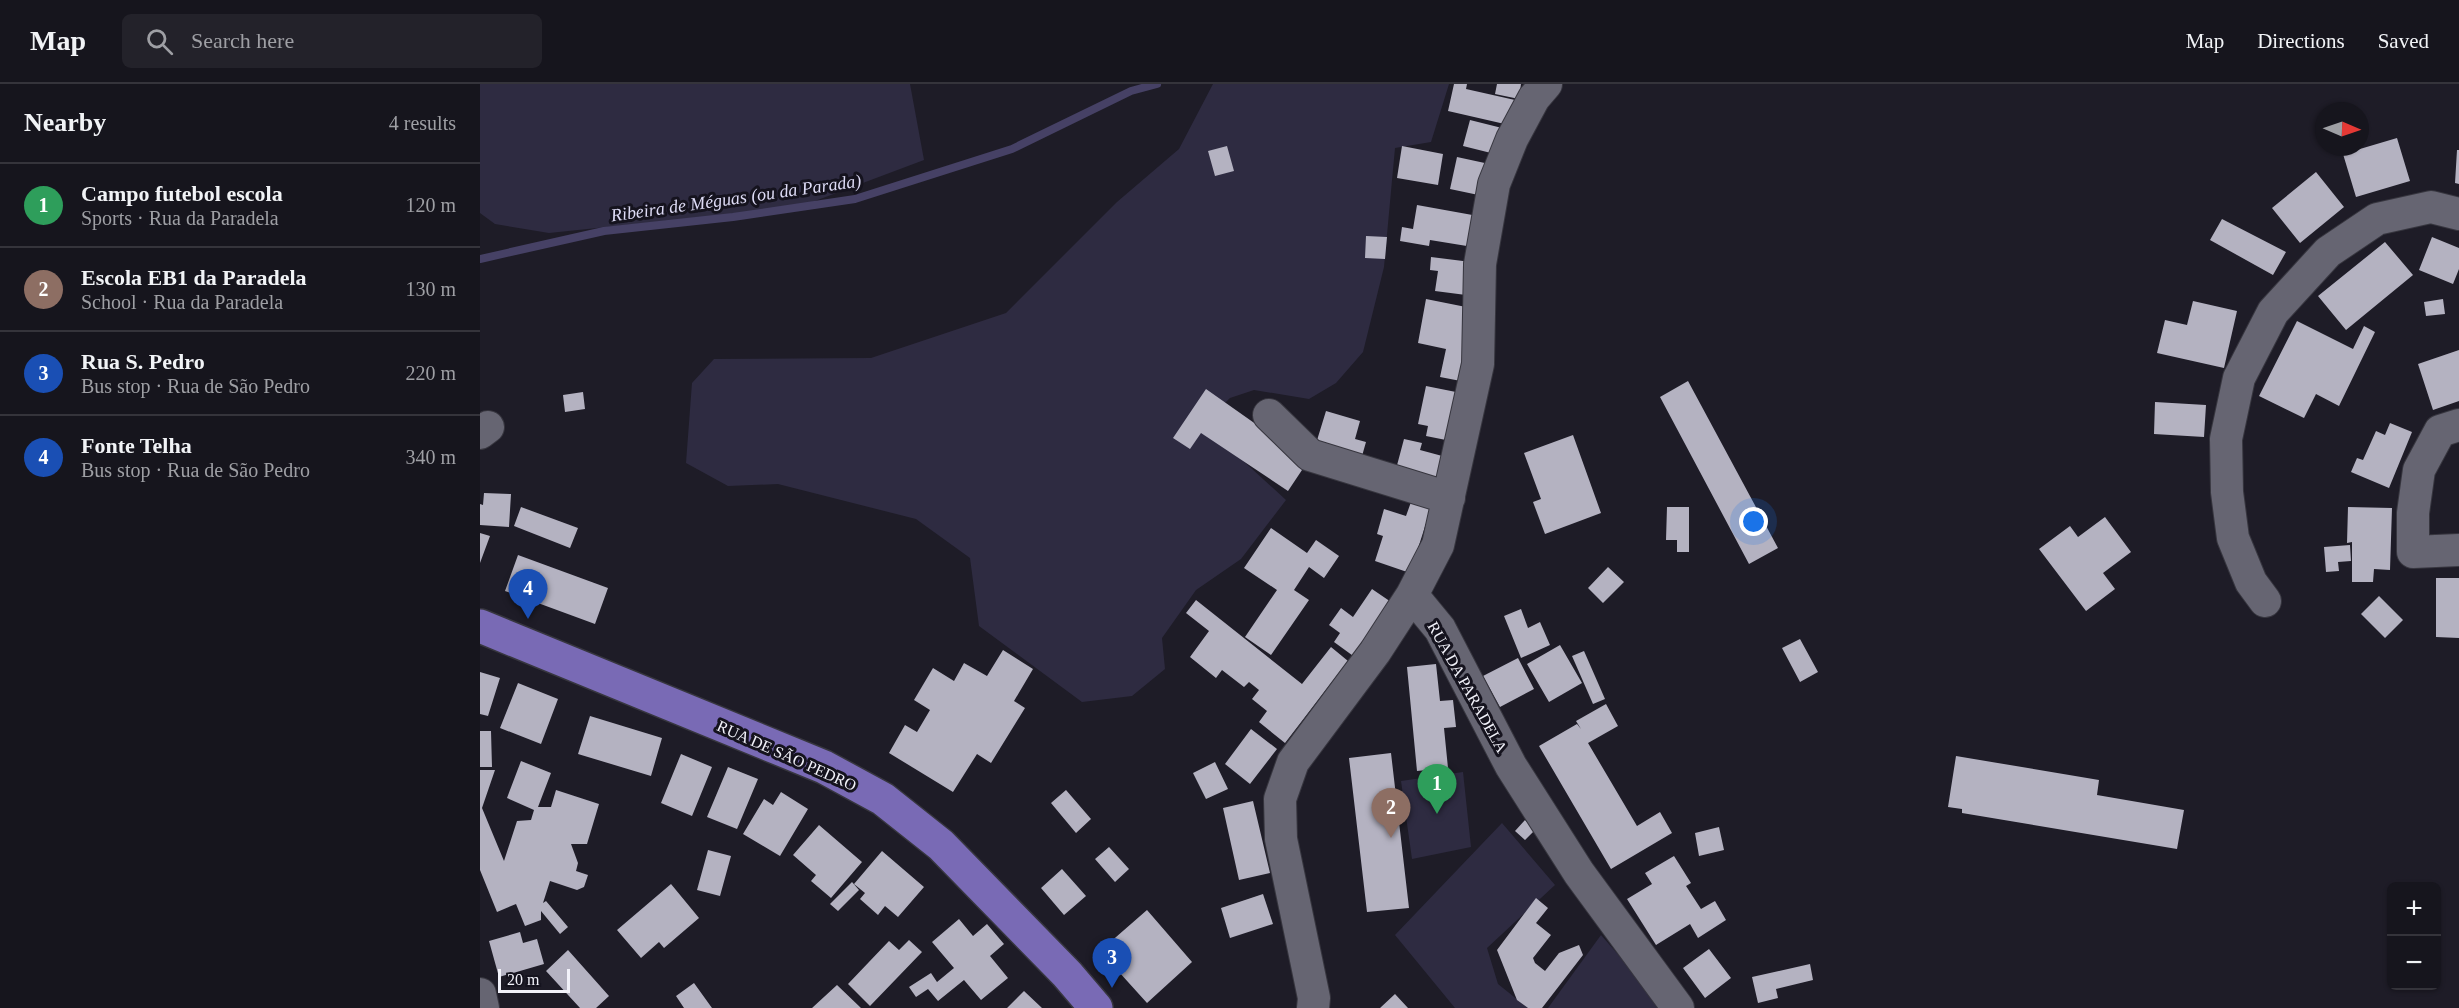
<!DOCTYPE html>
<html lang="en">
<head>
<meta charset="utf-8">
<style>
  :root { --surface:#16151d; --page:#23222a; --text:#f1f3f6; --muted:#9e9fa4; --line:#35343b; --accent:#1a73e8 }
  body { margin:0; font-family:Georgia,serif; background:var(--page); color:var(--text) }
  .controls { position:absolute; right:18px; bottom:18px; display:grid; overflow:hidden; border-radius:9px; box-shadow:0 2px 4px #0004 }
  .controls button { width:54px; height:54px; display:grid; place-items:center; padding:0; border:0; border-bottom:2px solid var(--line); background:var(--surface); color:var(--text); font:30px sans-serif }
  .compass { position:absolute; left:1835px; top:18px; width:54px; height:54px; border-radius:50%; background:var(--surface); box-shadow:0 2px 4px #0004; rotate:92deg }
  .scale { position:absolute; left:18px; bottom:15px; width:72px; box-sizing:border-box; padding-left:6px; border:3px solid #f2f2fa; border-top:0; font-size:16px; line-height:21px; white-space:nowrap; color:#f2f2fa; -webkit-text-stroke:4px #15131e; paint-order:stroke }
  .you { position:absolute; left:1274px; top:438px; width:21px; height:21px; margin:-15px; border:4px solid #fff; border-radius:50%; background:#1a73e8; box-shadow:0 0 0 9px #1a73e833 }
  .badge { display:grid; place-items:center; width:39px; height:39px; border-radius:50%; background:var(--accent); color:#fff; font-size:20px; font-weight:700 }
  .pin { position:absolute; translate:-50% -50px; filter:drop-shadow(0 2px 3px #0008) }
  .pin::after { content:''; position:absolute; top:32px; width:21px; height:18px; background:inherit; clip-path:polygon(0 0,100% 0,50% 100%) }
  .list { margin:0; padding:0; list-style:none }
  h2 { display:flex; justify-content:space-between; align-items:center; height:78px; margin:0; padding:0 24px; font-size:26px }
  h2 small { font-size:20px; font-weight:400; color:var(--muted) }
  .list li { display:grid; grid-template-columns:39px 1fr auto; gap:18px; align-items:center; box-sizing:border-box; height:84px; padding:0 24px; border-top:2px solid var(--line) }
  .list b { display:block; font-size:22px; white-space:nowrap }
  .list p { margin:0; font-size:20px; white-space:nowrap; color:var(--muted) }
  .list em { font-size:20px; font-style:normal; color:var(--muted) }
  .icon { flex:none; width:33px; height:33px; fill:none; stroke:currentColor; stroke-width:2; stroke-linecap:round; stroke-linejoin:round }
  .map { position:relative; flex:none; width:1979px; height:924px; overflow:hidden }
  header { display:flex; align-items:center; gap:36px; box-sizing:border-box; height:84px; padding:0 30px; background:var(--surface); border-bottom:2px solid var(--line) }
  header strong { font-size:28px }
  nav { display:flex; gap:33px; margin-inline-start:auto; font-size:21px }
  .search { width:420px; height:54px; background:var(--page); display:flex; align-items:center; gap:15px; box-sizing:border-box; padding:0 21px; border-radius:9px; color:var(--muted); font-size:22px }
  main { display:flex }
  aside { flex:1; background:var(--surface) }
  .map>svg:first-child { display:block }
  .green { fill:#2e2b41 }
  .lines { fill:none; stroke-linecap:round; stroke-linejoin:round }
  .stream { stroke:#464165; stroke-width:8 }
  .building { fill:#b4b2c1 }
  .minor-casing { stroke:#37363f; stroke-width:34 }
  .major-casing { stroke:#37363f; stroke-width:36 }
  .minor { stroke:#666572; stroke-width:32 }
  .major { stroke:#796ab5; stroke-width:33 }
  .labels { text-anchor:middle; stroke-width:6; stroke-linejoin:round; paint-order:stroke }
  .street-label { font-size:16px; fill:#f2f2fa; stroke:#15131e }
  .water-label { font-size:18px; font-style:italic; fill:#dedcf6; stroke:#15131e }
</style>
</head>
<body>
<header>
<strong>Map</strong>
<div class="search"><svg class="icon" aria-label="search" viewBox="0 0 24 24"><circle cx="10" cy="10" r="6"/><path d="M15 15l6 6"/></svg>Search here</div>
<nav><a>Map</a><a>Directions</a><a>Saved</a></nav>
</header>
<main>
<aside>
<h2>Nearby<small>4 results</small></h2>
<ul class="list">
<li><span class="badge" style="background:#2e9e5b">1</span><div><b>Campo futebol escola</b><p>Sports · Rua da Paradela</p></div><em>120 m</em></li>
<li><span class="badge" style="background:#8d6e63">2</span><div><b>Escola EB1 da Paradela</b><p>School · Rua da Paradela</p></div><em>130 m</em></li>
<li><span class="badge" style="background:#1a4fb4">3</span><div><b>Rua S. Pedro</b><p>Bus stop · Rua de São Pedro</p></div><em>220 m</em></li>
<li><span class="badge" style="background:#1a4fb4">4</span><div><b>Fonte Telha</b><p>Bus stop · Rua de São Pedro</p></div><em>340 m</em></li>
</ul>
</aside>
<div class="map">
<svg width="1979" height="924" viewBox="0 0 1979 924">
  <rect width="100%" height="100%" fill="#1e1c27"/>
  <path class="green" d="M 0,0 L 430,0 L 444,76 L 319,123 L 69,149 L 15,140 L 0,129 Z
    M 733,0 L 969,0 L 951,58 L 915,64 L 904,183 L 883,268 L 856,299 L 829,315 L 774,306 L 750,314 L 723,340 L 806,416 L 761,475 L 716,506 L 682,554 L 685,585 L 652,612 L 602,618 L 499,542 L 490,474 L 436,435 L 298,400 L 248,402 L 206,379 L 212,299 L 234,275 L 391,274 L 526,229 L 637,118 L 699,65 Z
    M 983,688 L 991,763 L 932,775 L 921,697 Z
    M 1022,739 L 1075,801 L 1007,864 L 1018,900 L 1048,924 L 975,924 L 915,851 Z
    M 1121,851 L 1185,924 L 1068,924 Z"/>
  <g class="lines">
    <path class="stream" d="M 0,175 L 124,147 L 253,133 L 375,115 L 532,65 L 651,7 L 677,0"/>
  </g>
  <path class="building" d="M 974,0 L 987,0 L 986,5 L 1035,16 L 1029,41 L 968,27 Z
    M 1017,0 L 1041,0 L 1039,15 L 1015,10 Z
    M 990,36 L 1026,45 L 1019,71 L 983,62 Z
    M 1917,54 L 1930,97 L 1876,113 L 1863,70 Z
    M 747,62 L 754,87 L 735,92 L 728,67 Z
    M 922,62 L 963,70 L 958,101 L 917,94 Z
    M 1977,66 L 1979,66 L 1979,100 L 1975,99 Z
    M 977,73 L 1014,81 L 1008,113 L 970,105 Z
    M 1836,88 L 1864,123 L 1820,159 L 1792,124 Z
    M 937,121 L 998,132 L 993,163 L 950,156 L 949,162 L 920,157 L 922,143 L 933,145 Z
    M 1742,135 L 1806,168 L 1793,191 L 1730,156 Z
    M 886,152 L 907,153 L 905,175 L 885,174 Z
    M 1952,153 L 1979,164 L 1979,185 L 1973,200 L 1939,186 Z
    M 1905,158 L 1933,191 L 1866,246 L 1838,212 Z
    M 951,173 L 991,178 L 986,211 L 955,207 L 958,187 L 950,186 Z
    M 946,215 L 996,225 L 986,298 L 960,293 L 966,265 L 938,259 Z
    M 1963,215 L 1965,230 L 1946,232 L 1944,218 Z
    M 1713,217 L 1757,227 L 1744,284 L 1677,269 L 1685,236 L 1707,241 Z
    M 1817,237 L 1873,265 L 1884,242 L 1895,248 L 1859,322 L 1836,310 L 1824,334 L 1779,312 Z
    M 1979,266 L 1979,317 L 1953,326 L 1938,280 Z
    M 1208,297 L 1298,464 L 1269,480 L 1180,313 Z
    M 946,302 L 981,309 L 971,357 L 946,352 L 948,342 L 938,340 Z
    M 726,305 L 828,377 L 808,407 L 721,349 L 710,365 L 693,354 Z
    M 103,308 L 105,325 L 85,328 L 83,311 Z
    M 1675,318 L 1726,321 L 1724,353 L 1674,350 Z
    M 846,327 L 880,337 L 875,355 L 886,358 L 880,379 L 834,366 Z
    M 1910,339 L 1932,348 L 1909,404 L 1871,388 L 1877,374 L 1883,376 L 1896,347 L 1905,351 Z
    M 1093,351 L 1121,429 L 1065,450 L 1053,418 L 1061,415 L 1044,369 Z
    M 924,355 L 942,359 L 940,366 L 966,373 L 957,406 L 916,385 Z
    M 4,409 L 31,410 L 29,443 L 0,441 L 0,420 L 3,421 Z
    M 931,418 L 951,424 L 930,489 L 895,477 L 903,452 L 897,450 L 904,425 L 926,432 Z
    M 41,423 L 98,444 L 90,464 L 34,442 Z
    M 1187,423 L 1209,423 L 1209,468 L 1197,468 L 1197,456 L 1186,456 Z
    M 1868,423 L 1912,424 L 1910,486 L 1894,485 L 1893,498 L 1872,498 L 1872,458 L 1867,459 Z
    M 1625,433 L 1651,468 L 1623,489 L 1635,505 L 1606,527 L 1559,465 L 1590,442 L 1598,453 Z
    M 791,444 L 827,469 L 836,456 L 859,472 L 844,494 L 829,483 L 814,506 L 829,516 L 791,571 L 765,553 L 797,506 L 764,484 Z
    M 0,449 L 10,452 L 0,479 Z
    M 1870,461 L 1871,477 L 1858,478 L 1859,487 L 1846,488 L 1844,463 Z
    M 38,471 L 128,504 L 115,540 L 25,507 Z
    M 1128,483 L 1144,498 L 1123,519 L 1108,504 Z
    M 1956,494 L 1979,494 L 1979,554 L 1956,553 Z
    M 892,505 L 914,520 L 876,574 L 854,558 L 860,549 L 849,541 L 861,524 L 873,533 Z
    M 1899,512 L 1923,536 L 1905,554 L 1881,530 Z
    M 716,516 L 822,600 L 851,563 L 868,577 L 805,659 L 779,638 L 787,627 L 772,615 L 779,606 L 769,598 L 764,603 L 742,586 L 736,594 L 710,573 L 729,547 L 706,529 Z
    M 1041,525 L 1048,544 L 1060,538 L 1070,561 L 1041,574 L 1024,532 Z
    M 1320,555 L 1338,588 L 1320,598 L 1302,564 Z
    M 1080,561 L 1102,599 L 1069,618 L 1047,580 Z
    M 523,566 L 553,585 L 534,617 L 545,624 L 511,679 L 497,670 L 473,708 L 409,669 L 425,641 L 437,648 L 450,626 L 434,616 L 453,584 L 474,597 L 484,579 L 507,592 Z
    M 1104,567 L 1125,615 L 1113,620 L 1092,572 Z
    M 1038,574 L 1054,605 L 1020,623 L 1003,592 Z
    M 956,580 L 960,617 L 973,616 L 976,643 L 964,644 L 968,684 L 937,687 L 927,583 Z
    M 0,588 L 20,594 L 8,632 L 0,630 Z
    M 38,599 L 78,615 L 61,660 L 20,644 Z
    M 1126,620 L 1138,642 L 1108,659 L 1157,742 L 1180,728 L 1192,749 L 1131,785 L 1059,662 L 1097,640 L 1101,645 L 1096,637 Z
    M 110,632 L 182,654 L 171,692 L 98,670 Z
    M 771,645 L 797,665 L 770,700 L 745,680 Z
    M 0,647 L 11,647 L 12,683 L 0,683 Z
    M 911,669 L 929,824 L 887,828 L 869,674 Z
    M 201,670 L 232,683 L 212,732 L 181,719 Z
    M 1476,672 L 1619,696 L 1617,711 L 1704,726 L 1697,765 L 1482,729 L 1482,725 L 1468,723 Z
    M 41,677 L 71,689 L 58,723 L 71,723 L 76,706 L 119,720 L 107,760 L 91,760 L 98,779 L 96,787 L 108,791 L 104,803 L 97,806 L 70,797 L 63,819 L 66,817 L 88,843 L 80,850 L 61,827 L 61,836 L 45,842 L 36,820 L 17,828 L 0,786 L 0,686 L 15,686 L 2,724 L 24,777 L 37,737 L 51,736 L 54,726 L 27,714 Z
    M 735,678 L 748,705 L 726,715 L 713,689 Z
    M 248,683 L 278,695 L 257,745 L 227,733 Z
    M 586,706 L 611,735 L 596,749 L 571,719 Z
    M 301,708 L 328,725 L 300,772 L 263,750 L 284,715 L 293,721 Z
    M 773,717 L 790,789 L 759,796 L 743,724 Z
    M 1045,736 L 1055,746 L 1045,756 L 1035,747 Z
    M 339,741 L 382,778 L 351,814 L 331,797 L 336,791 L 313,771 Z
    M 1239,743 L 1244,766 L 1219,772 L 1215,749 Z
    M 629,763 L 649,785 L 635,798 L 615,775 Z
    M 228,766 L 251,772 L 240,812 L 217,806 Z
    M 402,767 L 444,803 L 418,833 L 405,822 L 398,831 L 380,815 L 385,809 L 374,800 Z
    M 1194,772 L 1211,799 L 1206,802 L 1221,825 L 1235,817 L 1246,836 L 1218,854 L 1210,840 L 1176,861 L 1147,815 L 1172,800 L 1165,789 Z
    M 582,785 L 606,812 L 584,831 L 561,804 Z
    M 372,798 L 379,806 L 358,827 L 350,820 Z
    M 191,800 L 219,834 L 184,864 L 179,858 L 161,874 L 137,846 Z
    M 783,810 L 793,840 L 750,854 L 741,824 Z
    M 1056,814 L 1068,824 L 1056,839 L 1071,851 L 1053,874 L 1055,879 L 1065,887 L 1079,869 L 1099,861 L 1103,871 L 1062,924 L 1048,924 L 1037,916 L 1017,866 Z
    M 667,826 L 712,878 L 667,919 L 620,867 Z
    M 479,835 L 493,852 L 507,840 L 524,860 L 510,872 L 528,894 L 501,916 L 484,896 L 458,917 L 448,905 L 436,913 L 429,903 L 451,889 L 457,898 L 474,884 L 452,858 Z
    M 40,848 L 43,859 L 57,855 L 64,880 L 19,893 L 9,857 Z
    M 429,856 L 442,868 L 390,922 L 368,900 L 409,857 L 419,866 Z
    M 1229,865 L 1251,894 L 1225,914 L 1203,884 Z
    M 88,866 L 129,912 L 116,924 L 100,924 L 66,887 Z
    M 1330,880 L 1333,896 L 1296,905 L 1298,914 L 1278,919 L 1272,893 Z
    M 214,899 L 232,924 L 204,924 L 196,912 Z
    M 357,901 L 381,924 L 332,924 Z
    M 544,907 L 562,924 L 527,924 Z
    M 915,910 L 928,924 L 900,924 Z"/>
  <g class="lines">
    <g class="minor-casing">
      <path id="minor" d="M 789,331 L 830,371 L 969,414
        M 1979,341 L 1960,347 L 1939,386 L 1933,429 L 1933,468 L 1979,466
        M 0,349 L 8,343
        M 932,511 L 960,545 L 1031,682 L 1099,789 L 1198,924
        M 1785,517 L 1771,498 L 1753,454 L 1747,408 L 1746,355 L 1759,294 L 1793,228 L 1848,168 L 1897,135 L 1951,123 L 1979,130
        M 0,910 L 3,924
        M 833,924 L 834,914 L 801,755 L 800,715 L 813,678 L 895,568 L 932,511 L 958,461 L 998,280 L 1000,180 L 1014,100 L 1032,55 L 1054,14 L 1066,0"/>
    </g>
    <g class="major-casing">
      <path id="major" d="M 0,542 L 344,683 L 403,715 L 461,761 L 587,890 L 616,924"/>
    </g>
    <use href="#minor" class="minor"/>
    <use href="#major" class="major"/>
  </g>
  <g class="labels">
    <g class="street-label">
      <text transform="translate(988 603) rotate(61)" y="6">RUA DA PARADELA</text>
      <text transform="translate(307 671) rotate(24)" y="6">RUA DE SÃO PEDRO</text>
    </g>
    <g class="water-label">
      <text transform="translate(256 114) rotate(-8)" y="6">Ribeira de Méguas (ou da Parada)</text>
    </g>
  </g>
</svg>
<div class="controls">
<button>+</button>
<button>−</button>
</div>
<svg class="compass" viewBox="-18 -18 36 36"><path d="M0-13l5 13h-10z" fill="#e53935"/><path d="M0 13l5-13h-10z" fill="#9e9fa4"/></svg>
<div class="scale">20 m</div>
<div class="you"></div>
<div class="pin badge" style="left:957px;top:730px;background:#2e9e5b">1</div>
<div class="pin badge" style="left:911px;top:754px;background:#8d6e63">2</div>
<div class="pin badge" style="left:632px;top:904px;background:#1a4fb4">3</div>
<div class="pin badge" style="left:48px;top:535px;background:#1a4fb4">4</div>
</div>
</main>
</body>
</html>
